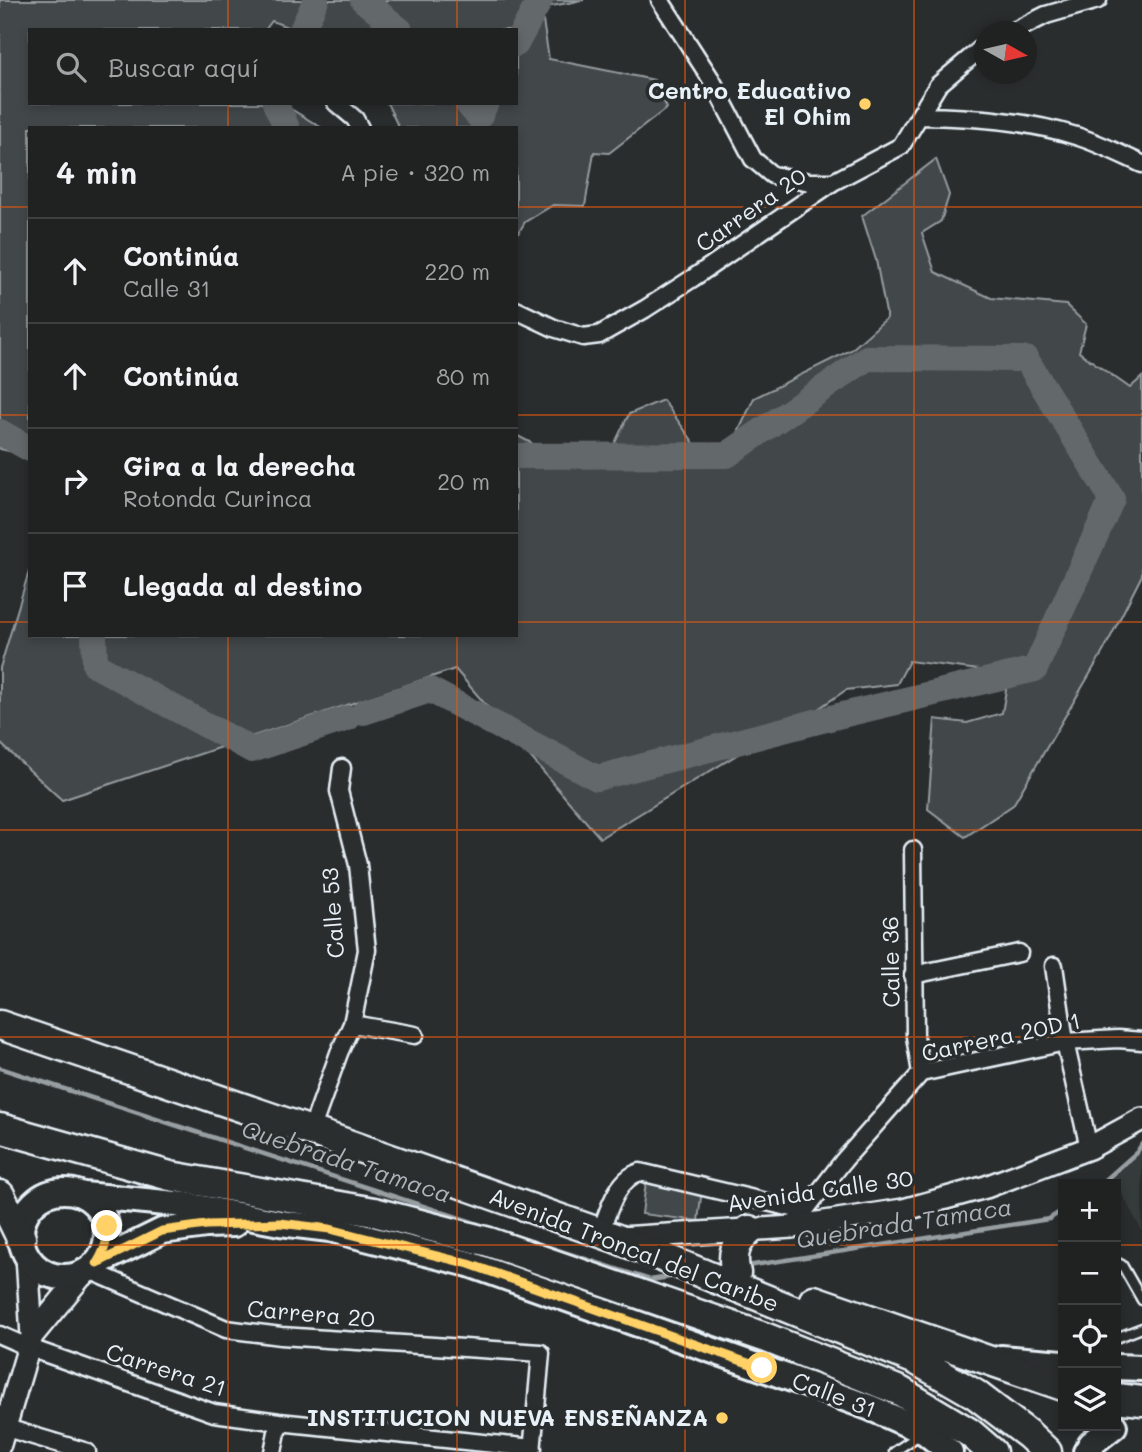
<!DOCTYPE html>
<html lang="es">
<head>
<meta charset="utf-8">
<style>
  :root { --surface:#202222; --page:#282a2a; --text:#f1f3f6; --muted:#a2a4a5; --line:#3d3f40 }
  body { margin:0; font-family:Mali,sans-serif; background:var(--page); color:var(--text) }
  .controls { position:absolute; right:21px; bottom:21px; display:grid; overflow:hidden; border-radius:0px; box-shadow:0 4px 10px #0003 }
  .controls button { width:63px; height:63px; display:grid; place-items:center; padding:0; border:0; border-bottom:2px solid var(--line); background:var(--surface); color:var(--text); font:35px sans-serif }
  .compass { position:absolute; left:974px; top:21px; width:63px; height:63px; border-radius:50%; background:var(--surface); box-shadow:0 4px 10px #0003; rotate:98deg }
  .stop { position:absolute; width:21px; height:21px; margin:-16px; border:5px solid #ffd166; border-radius:50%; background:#fff }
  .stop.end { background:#ffd166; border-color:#fff; box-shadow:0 2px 7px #0008 }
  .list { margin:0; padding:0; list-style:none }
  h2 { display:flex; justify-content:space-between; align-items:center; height:91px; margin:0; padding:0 28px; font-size:30px }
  h2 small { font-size:23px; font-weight:400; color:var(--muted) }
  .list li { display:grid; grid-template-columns:46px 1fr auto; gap:21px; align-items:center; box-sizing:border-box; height:105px; padding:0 28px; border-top:2px solid var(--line) }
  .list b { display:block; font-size:26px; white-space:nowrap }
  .list p { margin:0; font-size:23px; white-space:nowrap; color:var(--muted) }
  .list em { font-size:23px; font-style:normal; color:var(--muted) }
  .icon { flex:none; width:38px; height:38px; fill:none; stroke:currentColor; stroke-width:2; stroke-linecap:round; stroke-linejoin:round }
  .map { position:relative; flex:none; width:1142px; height:1452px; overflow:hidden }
  .search { position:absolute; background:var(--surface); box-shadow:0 4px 10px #0003; left:28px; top:28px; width:490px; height:77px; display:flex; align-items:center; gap:18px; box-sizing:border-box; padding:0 24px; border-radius:0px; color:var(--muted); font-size:26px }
  .panel { position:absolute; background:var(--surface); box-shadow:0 4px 10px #0003; left:28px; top:126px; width:490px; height:511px; border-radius:0px }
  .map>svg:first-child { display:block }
  .built { fill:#363a3b }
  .green { fill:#424648; stroke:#959ca0; stroke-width:2 }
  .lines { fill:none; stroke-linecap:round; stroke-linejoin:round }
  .stream { stroke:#989fa3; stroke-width:4.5 }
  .river { stroke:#63686b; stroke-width:26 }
  .lane-casing { stroke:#e8f1f8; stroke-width:13 }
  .street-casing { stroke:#e8f1f8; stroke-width:21 }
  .secondary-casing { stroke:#e8f1f8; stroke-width:26 }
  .primary-casing { stroke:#e8f1f8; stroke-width:30 }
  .highway-casing { stroke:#e8f1f8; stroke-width:33 }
  .lane { stroke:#2a2d2e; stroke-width:8 }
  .street { stroke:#2a2d2e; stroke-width:16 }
  .secondary { stroke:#2a2d2e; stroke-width:21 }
  .primary { stroke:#2a2d2e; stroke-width:24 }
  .highway { stroke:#2a2d2e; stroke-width:28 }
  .route { stroke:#ffd166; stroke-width:9 }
  .grid { fill:none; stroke:#e8590c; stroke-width:2; stroke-opacity:0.55 }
  .poi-dot { fill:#ffd166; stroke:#2a2d2e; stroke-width:2.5 }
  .labels { text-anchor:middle; stroke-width:7; stroke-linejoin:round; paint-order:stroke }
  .poi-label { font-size:23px; font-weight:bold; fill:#e8f1f8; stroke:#2a2d2e; text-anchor:end }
  .street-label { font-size:23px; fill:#e8f1f8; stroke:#2a2d2e }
  .water-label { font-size:24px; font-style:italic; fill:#acb3b9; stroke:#2a2d2e }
</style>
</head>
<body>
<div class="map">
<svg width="1142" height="1452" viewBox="0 0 1142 1452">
  <rect width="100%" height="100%" fill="#2a2d2e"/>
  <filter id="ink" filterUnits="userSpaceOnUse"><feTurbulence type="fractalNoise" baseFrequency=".0143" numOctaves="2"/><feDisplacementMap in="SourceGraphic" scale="14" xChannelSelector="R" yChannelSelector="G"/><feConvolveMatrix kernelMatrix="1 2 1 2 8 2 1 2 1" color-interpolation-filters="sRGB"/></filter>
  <g filter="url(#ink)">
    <path class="built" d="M 1142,1150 L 1142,1231 L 1113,1177 Z"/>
    <path class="green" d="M 0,0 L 584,0 L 541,8 L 549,59 L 654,80 L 667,108 L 609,153 L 594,152 L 585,206 L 553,205 L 525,222 L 516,237 L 516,128 L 399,128 L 387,103 L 516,103 L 516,30 L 295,30 L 272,21 L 265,30 L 30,30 L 30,103 L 281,103 L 322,128 L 30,128 L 30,456 L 0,449 Z
      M 936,159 L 949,195 L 941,221 L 922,233 L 935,272 L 991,298 L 1066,305 L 1086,324 L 1079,352 L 1130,388 L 1142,377 L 1142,575 L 1104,650 L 1013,805 L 965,837 L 928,809 L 935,719 L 967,723 L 1002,713 L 1006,690 L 979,670 L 909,661 L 897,684 L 846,690 L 812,713 L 772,724 L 758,742 L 600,838 L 455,669 L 62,800 L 0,743 L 0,668 L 30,568 L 30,635 L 516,635 L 516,435 L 533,444 L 609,455 L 629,414 L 663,400 L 709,464 L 730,450 L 754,398 L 851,350 L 887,318 L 876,260 L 862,216 Z
      M 646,1182 L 702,1189 L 698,1221 L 642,1214 Z"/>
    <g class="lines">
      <path class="stream" d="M 0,1068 L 650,1280 L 676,1276
        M 1101,1184 L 1137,1152 L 1142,1144
        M 747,1266 L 1049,1219 L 1063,1210"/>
      <path class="river" d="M 363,0 L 400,30
        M 302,30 L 316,0
        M 516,44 L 540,0
        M 275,103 L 287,128
        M 467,103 L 479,117 L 486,103
        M 0,432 L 30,449
        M 94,635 L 95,665 L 252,750 L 348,718
        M 364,712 L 430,690 L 597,778 L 838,716 L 1035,669 L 1112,499 L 1026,359 L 867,358 L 727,455 L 516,456"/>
      <g class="lane-casing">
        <path id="lane" d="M 1116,1262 L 1122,1265 L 1142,1300
          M 1116,1338 L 1142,1328
          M 894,1452 L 919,1435"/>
      </g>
      <g class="street-casing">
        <path id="street" d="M 660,0 L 711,79 L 753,159 L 772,175 L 810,182 L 833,182
          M 1012,32 L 1046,15 L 1098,0
          M 336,103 L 355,119 L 360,128
          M 919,116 C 972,117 1025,120 1076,136 C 1099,143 1120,154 1142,164
          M 516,310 L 554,328 L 583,337 L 599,335 L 645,309 L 693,278 L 833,182 L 901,146 L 938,85 L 984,46
          M 913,850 L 915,1036 L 921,1073
          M 1054,966 L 1065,1042 L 1089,1148
          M 913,975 L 1019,953
          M 352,1024 L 415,1035
          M 311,1131 L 339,1053 L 352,1024 L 367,950 L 358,865 L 339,791 L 342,768
          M 792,1227 L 844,1160 L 921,1073 L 1065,1042 L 1118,1039 L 1142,1041
          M 600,1233 C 608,1213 616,1179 640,1172 L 805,1211
          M 89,1270 L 226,1329 L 281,1336 L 541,1353 L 532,1452
          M 0,1335 L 30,1348 L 214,1413 L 279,1422 L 533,1448
          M 0,1426 L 87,1452
          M 273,1452 L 279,1422"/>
      </g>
      <g class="secondary-casing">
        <path id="secondary" d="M 621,1238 L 792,1227 L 903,1210 L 986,1187 L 1089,1148 L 1142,1119
          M 32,1336 L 83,1274
          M 0,1444 L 32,1336 L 27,1256"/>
      </g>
      <g class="primary-casing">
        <path id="primary" d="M21 1234a43 43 0 1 1 86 0a43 43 0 1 1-86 0Z
          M 84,1195 L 186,1205 L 280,1223 L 330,1229 L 469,1264 L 762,1368 L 871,1408 L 925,1432 L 950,1452
          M 97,1263 L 162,1231 L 206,1225 L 234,1224
          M 1001,1358 L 1063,1363
          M 1116,1367 L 1142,1368
          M 1086,1452 L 1091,1444 L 1114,1426"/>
      </g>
      <g class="highway-casing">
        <path id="highway" d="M 0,1025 L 311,1131 L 615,1238 L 916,1360 L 975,1394 L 1029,1435 L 1047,1452
          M 0,1128 L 170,1176 L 374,1212 L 489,1242 L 767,1338 L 900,1391 L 970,1433 L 992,1452
          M 0,1195 L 21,1238
          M 736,1273 C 731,1255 735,1243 749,1230
          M 814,1300 L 1063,1386
          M 1116,1398 L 1142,1401"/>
      </g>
      <use href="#lane" class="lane"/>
      <use href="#street" class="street"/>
      <use href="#secondary" class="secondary"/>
      <use href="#primary" class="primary"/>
      <use href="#highway" class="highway"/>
    </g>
  </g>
  <g class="lines" filter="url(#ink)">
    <path class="route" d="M 107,1226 C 108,1240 105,1250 97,1263 L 162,1231 L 206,1225 L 280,1223 L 330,1229 L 469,1264 L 762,1368"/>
  </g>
  <path class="grid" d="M 228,0 L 228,30M 457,0 L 457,30M 685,0 L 685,1452M 914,0 L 914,1452M 228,103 L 228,128M 457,103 L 457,128M 0,207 L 30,207M 516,207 L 1142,207M 0,415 L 30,415M 516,415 L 1142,415M 0,622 L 30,622M 516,622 L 1142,622M 228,635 L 228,1452M 457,635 L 457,1452M 0,830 L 1142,830M 0,1037 L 1142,1037M 0,1245 L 1063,1245M 1116,1245 L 1142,1245"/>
  <g class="poi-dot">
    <circle cx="865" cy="104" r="7"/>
    <circle cx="722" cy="1418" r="7"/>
  </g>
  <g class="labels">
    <g class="poi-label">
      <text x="851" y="99">Centro Educativo<tspan x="851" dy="26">El Ohim</tspan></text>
      <text x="708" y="1426">INSTITUCION NUEVA ENSEÑANZA</text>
    </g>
    <g class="street-label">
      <text transform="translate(751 210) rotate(-35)" y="8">Carrera 20</text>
      <text transform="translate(333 913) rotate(-94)" y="8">Calle 53</text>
      <text transform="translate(891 962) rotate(-91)" y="8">Calle 36</text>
      <text transform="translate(1001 1037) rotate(-12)" y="8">Carrera 20D 1</text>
      <text transform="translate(820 1191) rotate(-8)" y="8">Avenida Calle 30</text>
      <text transform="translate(634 1250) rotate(21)" y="8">Avenida Troncal del Caribe</text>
      <text transform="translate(311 1314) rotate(5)" y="8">Carrera 20</text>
      <text transform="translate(166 1370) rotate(18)" y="8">Carrera 21</text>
      <text transform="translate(834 1395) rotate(21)" y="8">Calle 31</text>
    </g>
    <g class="water-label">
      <text transform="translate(346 1162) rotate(18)" y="8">Quebrada Tamaca</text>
      <text transform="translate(904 1224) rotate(-9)" y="8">Quebrada Tamaca</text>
    </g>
  </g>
</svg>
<div class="controls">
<button>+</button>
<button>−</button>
<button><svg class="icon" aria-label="locate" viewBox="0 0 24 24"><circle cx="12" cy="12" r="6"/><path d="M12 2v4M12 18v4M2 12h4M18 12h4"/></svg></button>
<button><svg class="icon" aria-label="layers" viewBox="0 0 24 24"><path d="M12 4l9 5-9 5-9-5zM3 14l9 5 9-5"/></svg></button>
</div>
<svg class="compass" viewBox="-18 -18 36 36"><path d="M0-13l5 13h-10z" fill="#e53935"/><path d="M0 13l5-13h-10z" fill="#a2a4a5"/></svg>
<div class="stop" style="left:762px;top:1368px"></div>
<div class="stop end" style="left:107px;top:1226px"></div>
<div class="search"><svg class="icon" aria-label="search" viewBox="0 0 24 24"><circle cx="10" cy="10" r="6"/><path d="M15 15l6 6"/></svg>Buscar aquí</div>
<section class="panel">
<h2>4 min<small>A pie · 320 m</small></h2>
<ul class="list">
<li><svg class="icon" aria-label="ahead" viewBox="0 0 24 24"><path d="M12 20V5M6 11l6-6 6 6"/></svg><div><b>Continúa</b><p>Calle 31</p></div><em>220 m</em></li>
<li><svg class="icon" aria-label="ahead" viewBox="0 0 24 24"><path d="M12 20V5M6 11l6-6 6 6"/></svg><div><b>Continúa</b></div><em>80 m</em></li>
<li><svg class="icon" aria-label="right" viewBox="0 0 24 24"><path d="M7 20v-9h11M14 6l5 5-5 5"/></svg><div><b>Gira a la derecha</b><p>Rotonda Curinca</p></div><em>20 m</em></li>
<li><svg class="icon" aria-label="arrive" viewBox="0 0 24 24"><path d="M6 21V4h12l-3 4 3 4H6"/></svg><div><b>Llegada al destino</b></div></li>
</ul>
</section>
</div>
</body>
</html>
